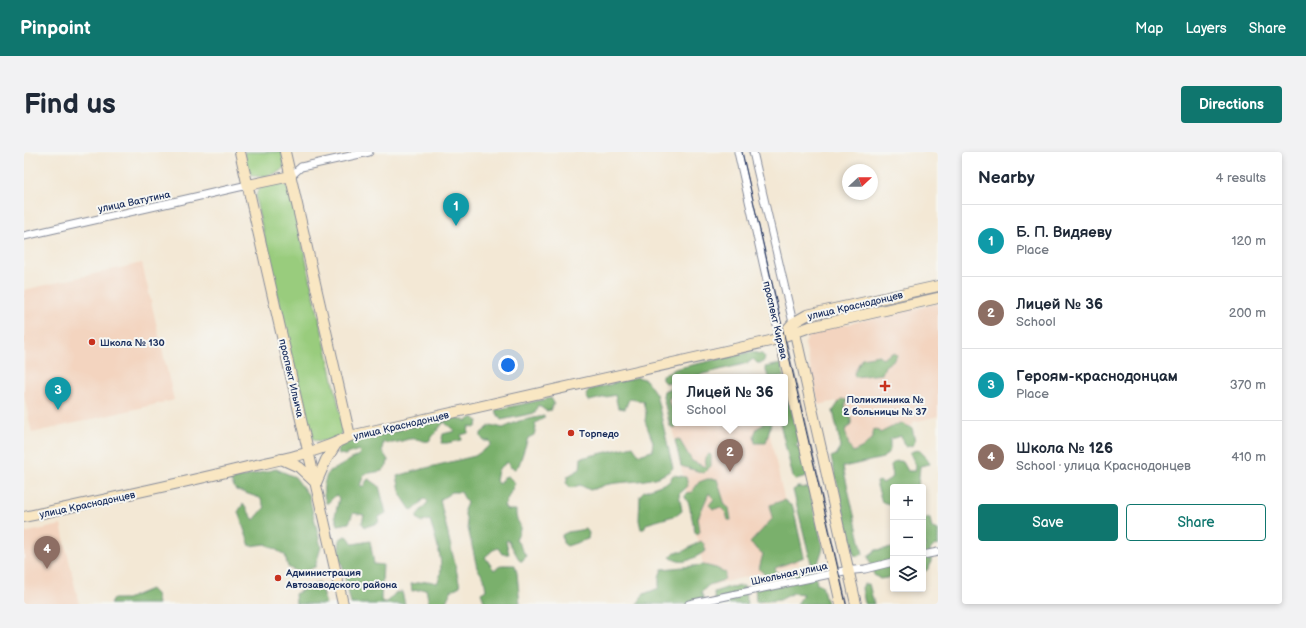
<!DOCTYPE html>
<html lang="en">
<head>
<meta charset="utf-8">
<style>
  :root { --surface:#fff; --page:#f2f2f3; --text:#1f2937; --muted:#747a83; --line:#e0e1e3; --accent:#0f766e }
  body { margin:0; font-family:"Balsamiq Sans",sans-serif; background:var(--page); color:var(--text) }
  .controls { position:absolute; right:12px; bottom:12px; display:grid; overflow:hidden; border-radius:4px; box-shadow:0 2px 6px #0003 }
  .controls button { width:36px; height:36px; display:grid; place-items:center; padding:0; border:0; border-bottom:1px solid var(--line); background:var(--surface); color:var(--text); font:20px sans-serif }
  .compass { position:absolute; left:818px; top:12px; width:36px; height:36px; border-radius:50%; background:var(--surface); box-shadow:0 2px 6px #0003; rotate:68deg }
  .you { position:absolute; left:484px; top:213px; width:14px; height:14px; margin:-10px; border:3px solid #fff; border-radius:50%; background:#1a73e8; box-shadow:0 0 0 6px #1a73e833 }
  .badge { display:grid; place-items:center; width:26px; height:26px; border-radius:50%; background:var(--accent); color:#fff; font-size:13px; font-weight:700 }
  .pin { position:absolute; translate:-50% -33px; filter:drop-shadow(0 1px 2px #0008) }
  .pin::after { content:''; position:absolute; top:21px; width:14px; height:12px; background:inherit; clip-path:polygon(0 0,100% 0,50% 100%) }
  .popup { position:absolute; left:648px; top:222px; width:116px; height:52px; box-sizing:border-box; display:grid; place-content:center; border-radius:4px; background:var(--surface); filter:drop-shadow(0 1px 3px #0005); font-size:13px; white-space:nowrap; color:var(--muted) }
  .popup b { font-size:15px; color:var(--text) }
  .popup::after { content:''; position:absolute; left:50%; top:100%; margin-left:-8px; border:8px solid transparent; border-top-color:var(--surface) }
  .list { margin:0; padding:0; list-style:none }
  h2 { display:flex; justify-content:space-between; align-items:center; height:52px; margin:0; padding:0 16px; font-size:17px }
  h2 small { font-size:13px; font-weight:400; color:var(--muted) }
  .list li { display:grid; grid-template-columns:26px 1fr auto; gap:12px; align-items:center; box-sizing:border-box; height:72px; padding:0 16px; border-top:1px solid var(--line) }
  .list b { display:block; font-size:15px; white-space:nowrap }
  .list p { margin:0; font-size:13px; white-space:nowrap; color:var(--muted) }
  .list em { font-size:13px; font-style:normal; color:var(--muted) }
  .actions { display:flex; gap:8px; padding:12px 16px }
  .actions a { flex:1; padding:9px 0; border:1px solid var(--accent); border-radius:4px; text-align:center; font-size:14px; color:var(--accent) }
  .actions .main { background:var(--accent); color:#fff }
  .icon { flex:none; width:22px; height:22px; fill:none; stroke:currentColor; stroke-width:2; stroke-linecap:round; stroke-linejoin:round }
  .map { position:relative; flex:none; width:914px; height:452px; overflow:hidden; border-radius:4px }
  header { display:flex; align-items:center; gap:24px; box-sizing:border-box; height:56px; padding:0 20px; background:var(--accent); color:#fff }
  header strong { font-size:19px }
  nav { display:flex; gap:22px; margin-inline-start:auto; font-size:14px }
  .intro { display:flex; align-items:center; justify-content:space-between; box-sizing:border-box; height:96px; padding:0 24px }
  h1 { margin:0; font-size:28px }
  .button { padding:10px 18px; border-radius:4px; background:var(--accent); color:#fff; font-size:14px; font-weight:700 }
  main { display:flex; gap:24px; padding:0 24px }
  aside { flex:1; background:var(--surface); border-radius:4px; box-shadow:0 2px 6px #0003 }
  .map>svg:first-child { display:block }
  .built { fill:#f3d4bf }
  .green { fill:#99cc7d; stroke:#5a7e6e }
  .forest { fill:#7ab06c; stroke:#4a7065 }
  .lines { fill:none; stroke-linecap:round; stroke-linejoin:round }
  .street-casing { stroke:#878c9a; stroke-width:9 }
  .secondary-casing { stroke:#878c9a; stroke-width:12 }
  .street { stroke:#fff; stroke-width:7 }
  .secondary { stroke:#f9e7c3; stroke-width:10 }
  .tram { stroke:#1b2f5e; stroke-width:1 }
  .poi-dot { fill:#c8321e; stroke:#f6f6f2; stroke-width:1.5 }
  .labels { text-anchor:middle; stroke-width:4; stroke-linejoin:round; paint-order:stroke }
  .street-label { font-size:10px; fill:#1b2f5e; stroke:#f6f6f2 }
  .poi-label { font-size:10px; font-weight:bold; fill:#1b2f5e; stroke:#f6f6f2; text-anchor:start }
</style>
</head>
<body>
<header>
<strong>Pinpoint</strong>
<nav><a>Map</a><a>Layers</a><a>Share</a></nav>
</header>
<div class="intro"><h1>Find us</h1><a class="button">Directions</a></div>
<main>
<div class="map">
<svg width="914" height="452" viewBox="0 0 914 452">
  <rect width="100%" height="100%" fill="#f6f6f2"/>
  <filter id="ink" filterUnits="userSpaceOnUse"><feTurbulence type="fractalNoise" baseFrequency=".025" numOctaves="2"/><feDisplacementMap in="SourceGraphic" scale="8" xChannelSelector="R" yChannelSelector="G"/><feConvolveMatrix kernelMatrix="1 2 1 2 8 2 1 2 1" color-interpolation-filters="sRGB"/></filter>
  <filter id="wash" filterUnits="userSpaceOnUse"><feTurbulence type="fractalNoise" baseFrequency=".012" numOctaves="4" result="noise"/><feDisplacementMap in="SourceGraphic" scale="16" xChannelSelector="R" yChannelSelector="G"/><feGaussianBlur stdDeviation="0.9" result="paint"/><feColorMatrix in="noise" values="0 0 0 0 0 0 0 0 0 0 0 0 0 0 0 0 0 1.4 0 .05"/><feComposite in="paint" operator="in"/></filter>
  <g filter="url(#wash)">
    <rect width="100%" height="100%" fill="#f3e8d5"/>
    <path class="built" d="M 118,111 L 150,248 L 8,281 L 0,243 L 0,138 Z
      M 914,151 L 914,264 L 889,270 L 889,273 L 857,281 L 860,295 L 823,302 L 812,249 L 795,253 L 781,192 L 783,186 L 785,182 L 790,180 Z
      M 651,239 L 651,271 L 743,271 L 775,412 L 684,434 L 640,241 Z
      M 37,373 L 55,452 L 0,452 L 0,381 Z"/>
    <path class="green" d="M 220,0 L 258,0 L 260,15 C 255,23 239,25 230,24 C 223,20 222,8 220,0 Z
      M 259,30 L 266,37 L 319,272 L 318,279 L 316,283 C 304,289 291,294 284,280 L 232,49 C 231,31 245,33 259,30 Z"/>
    <path class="forest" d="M 727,200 L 738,202 L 741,205 C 740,211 738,211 733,211 L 729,207 L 724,211 L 667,225 L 651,225 L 651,229 L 641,231 L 638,228 L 638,223 L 645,221 L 650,217 Z
      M 868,201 L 871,201 L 873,203 L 871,207 L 861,214 L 858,222 L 831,225 L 830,221 L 838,206 L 855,203 L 858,207 Z
      M 757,212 L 760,225 L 744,225 L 741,215 Z
      M 614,225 L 622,228 L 632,242 L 649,316 C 633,332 602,328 581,333 C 576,335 571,337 566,338 L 556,333 L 547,336 L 542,331 L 544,324 L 556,317 L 557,306 L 609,294 L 615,303 L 628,299 L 629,290 L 621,269 L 622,262 L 619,249 L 605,247 L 601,257 L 594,256 L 591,243 L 565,249 L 562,243 L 565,238 Z
      M 761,229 L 775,291 L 771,293 L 779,298 L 783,325 L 772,328 L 769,325 L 756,271 L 761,271 Z
      M 651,234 L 651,244 L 646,245 L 644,248 L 646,254 L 650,256 L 651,271 L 654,271 L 653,274 L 650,276 L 646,274 L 639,244 L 640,239 Z
      M 527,246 L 530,251 L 527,258 L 522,259 L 514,253 L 511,261 L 477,268 L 471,258 Z
      M 817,247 L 823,248 L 821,255 L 827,267 L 827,273 L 821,278 L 825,294 L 829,300 L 839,295 L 849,286 L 849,278 L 853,277 L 856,281 L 874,272 L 877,271 L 888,276 L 891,289 L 889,293 L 882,295 L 880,293 L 877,284 L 866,287 L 866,298 L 859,306 L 819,315 L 839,402 L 834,404 L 830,403 L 807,305 L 812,303 L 817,295 L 809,259 Z
      M 520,264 L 520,266 L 511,271 L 512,275 L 510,283 L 504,286 L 495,313 L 491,317 L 486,315 L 483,310 L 474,318 L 472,329 L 475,332 L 480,325 L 484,324 L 491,331 L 480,354 L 483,358 L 492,358 C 491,375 502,368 492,387 L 502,404 L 498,409 L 496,409 L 484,388 L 482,389 L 485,402 L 478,402 L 474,396 L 469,398 L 461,405 L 470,418 L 478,413 L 491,413 L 493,421 L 496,452 L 461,452 L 457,441 L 462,438 L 460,426 L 453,416 L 440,358 L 443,351 L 437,340 L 428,340 L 416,348 L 436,434 L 427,439 L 421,452 L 405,452 L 402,437 L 388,439 L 387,432 L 404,429 L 413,431 C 423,415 411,386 406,368 L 398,370 L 393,366 L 393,363 L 404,350 L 401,346 L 390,358 L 386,357 L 377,343 L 373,324 L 398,317 L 451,304 L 467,293 L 466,289 L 460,289 L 457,285 L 457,281 L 467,273 L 479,276 L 495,269 Z
      M 430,265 L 443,269 L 445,267 L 450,265 L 454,269 L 453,274 L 450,276 L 445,274 L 444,281 L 437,283 L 438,288 L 423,291 L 417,291 L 419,282 L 431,279 L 420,270 L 405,289 C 398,290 399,288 392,287 C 382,285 373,294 359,290 L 358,299 L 364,308 L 363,314 L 358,319 L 340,322 L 336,334 L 340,334 L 343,328 L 345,327 L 355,334 L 362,361 L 355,365 L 354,371 L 341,375 L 338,371 L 340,363 L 329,361 L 325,371 L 314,373 L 311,364 L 315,346 L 312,343 L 304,351 L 302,351 C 298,338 299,331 305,319 C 317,315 325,308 336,302 L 335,298 L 321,303 L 315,302 L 313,297 C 320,289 326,286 337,288 L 344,284 Z
      M 739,271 L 747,271 L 742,291 L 731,291 L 730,283 L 733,276 L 739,273 Z
      M 655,287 L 668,309 L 681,315 L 682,312 L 681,306 L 685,302 L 687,303 L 687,314 L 680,321 L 657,314 L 651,288 Z
      M 895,298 L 903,306 L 906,312 L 896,314 L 894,335 L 869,335 L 869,353 L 858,350 L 852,330 L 855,329 L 859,331 L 869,325 L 867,313 C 871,309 873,308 879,310 L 884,319 L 891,319 L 892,314 L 886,301 L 889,299 Z
      M 252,317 L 271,325 L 285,344 L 297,395 L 291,415 L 275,421 L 264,415 L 261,403 L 242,392 L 226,394 L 214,360 L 219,352 L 230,368 L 241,355 L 236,346 L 212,338 L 206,328 Z
      M 649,323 L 662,325 L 664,334 L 655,342 L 658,359 L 653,363 L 622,372 L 620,377 L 617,377 L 615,368 L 616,343 L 620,339 L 645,330 Z
      M 683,327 L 693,327 L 701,353 L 705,356 L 707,368 L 704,368 L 702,361 L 697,356 L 689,357 L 685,353 L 690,347 L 685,341 L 674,366 L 676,379 L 674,382 L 671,380 L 665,352 L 661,345 L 662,341 L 668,340 L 675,330 Z
      M 774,335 L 785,336 L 799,396 L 794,411 L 790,412 L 787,411 L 769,338 Z
      M 760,348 L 769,355 L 780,405 L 751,416 L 752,421 L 789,416 L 793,431 L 798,433 L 803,452 L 773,452 L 780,442 L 769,441 L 756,448 L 732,450 L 731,431 L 741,423 L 735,417 L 739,402 L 726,391 L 749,366 L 746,353 Z
      M 902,366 L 906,367 L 908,376 L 914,378 L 914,394 L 911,393 L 906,398 C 908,405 908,413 902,419 L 899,418 L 899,398 L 902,393 L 899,388 L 899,368 Z
      M 562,377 L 565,381 L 564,387 L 543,394 L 539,391 L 538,383 L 544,380 Z
      M 321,384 L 325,386 L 329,392 L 346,389 L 350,412 L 359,413 L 357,447 L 358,450 C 365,452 367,446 371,441 L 378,440 L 381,452 L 327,452 L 318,412 L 314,406 L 316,387 Z
      M 677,389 L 680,392 L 682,399 C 669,406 659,415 646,405 L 651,400 L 658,400 Z
      M 869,396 L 869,425 L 856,427 L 850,423 L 844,404 L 852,398 Z
      M 680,413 L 692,416 L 702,421 L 700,428 L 685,433 L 677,440 L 681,449 L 678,452 L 613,452 L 620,442 L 635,436 L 635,425 L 638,417 Z
      M 295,430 L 302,452 L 272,452 L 271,442 Z
      M 840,432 L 845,432 L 850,452 L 841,452 L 838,436 Z
      M 720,434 L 723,452 L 691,452 L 690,440 L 705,435 Z
      M 127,437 L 132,442 L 134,452 L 86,452 L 89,447 L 103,447 Z"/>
  </g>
  <g filter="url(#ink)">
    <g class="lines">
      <g class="street-casing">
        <path id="street" d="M 714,0 L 756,186
          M 729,0 L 770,175
          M 267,24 L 277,15 L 345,0
          M 0,84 L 224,33
          M 899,403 L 914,400
          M 665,452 L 820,419 L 841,417 L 869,410"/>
      </g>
      <g class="secondary-casing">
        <path id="secondary" d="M 216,0 L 319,452
          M 261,0 L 326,284
          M 224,33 L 267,24
          M 771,181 L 832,452
          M 756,186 L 817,452
          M 756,186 L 769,171 L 783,163 L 914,134
          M 257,307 L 275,315 L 291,330
          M 292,331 L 302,308 L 312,292
          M 0,365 C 73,349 146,334 219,316 C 254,308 294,301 326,284 L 746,189 L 786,175 L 914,146"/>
      </g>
      <use href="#street" class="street"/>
      <use href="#secondary" class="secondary"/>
      <path class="tram" d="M 718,0 L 822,452"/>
    </g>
  </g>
  <g class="poi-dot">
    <circle cx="68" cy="190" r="4"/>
    <path d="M859 228h4v4h4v4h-4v4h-4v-4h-4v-4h4z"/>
    <circle cx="547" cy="281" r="4"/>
    <circle cx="254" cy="426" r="4"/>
  </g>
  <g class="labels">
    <g class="street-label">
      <text transform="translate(110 49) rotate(-12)" y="4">улица Ватутина</text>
      <text transform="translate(831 153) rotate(-13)" y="4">улица Краснодонцев</text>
      <text transform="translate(752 168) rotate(77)" y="4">проспект Кирова</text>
      <text transform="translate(268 226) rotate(77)" y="4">проспект Ильича</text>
      <text transform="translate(377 273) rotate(-13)" y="4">улица Краснодонцев</text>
      <text transform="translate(63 352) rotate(-12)" y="4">улица Краснодонцев</text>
      <text transform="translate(765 421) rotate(-12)" y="4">Школьная улица</text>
    </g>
    <g class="poi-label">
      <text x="76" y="194">Школа № 130</text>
      <text x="861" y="251" text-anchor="middle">Поликлиника №<tspan x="861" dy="12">2 больницы № 37</tspan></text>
      <text x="555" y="285">Торпедо</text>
      <text x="262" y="424">Администрация<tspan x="262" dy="12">Автозаводского района</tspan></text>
    </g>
  </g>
</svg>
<div class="controls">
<button>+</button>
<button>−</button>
<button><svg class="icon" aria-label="layers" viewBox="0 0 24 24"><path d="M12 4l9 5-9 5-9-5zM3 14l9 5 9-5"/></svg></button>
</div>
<svg class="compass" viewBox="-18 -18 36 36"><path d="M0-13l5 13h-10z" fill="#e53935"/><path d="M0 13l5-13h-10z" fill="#747a83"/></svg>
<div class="you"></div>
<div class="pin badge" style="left:432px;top:74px;background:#0f9aa8">1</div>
<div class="pin badge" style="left:706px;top:320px;background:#8d6e63">2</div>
<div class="popup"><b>Лицей № 36</b>School</div>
<div class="pin badge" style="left:34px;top:258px;background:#0f9aa8">3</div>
<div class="pin badge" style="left:23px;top:417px;background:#8d6e63">4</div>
</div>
<aside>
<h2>Nearby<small>4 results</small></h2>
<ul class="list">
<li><span class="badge" style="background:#0f9aa8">1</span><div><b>Б. П. Видяеву</b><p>Place</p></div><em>120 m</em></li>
<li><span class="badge" style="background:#8d6e63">2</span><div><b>Лицей № 36</b><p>School</p></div><em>200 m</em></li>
<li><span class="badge" style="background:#0f9aa8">3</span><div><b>Героям-краснодонцам</b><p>Place</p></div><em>370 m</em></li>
<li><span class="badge" style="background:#8d6e63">4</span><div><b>Школа № 126</b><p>School · улица Краснодонцев</p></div><em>410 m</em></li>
</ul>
<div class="actions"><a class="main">Save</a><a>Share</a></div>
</aside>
</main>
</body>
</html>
